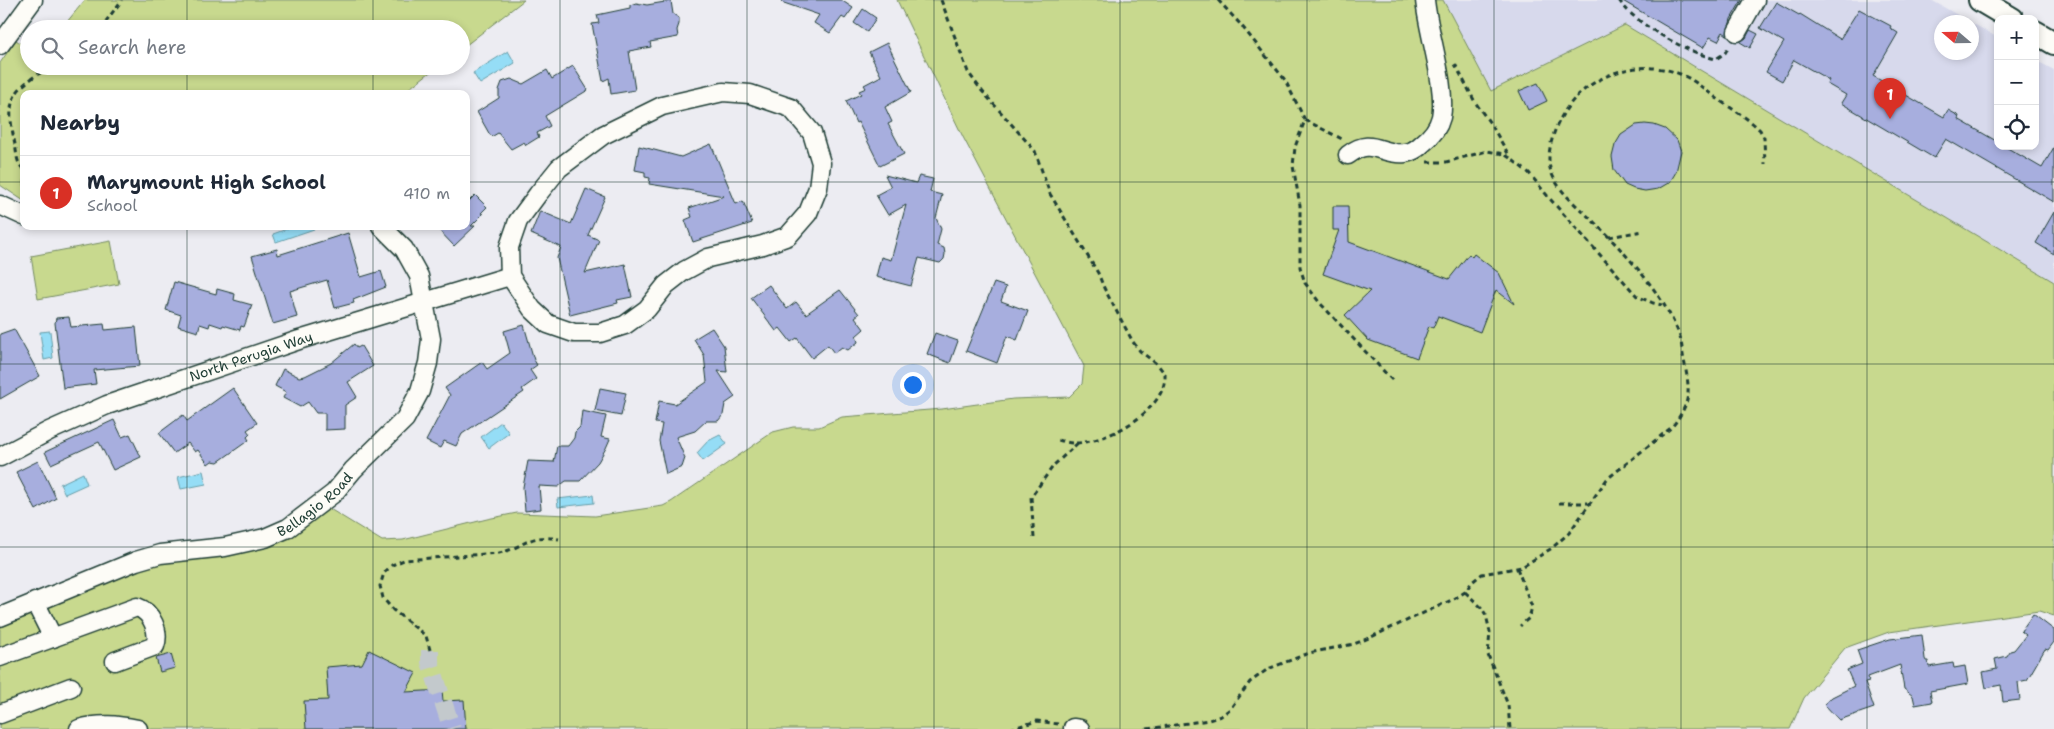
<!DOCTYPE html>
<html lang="en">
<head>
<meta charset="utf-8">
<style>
  :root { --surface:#fff; --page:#f2f2f3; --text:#1f2937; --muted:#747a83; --line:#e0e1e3; --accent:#d93025 }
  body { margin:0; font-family:"Shantell Sans",sans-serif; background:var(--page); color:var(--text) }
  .controls { position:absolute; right:15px; top:15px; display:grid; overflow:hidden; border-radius:10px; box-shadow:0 2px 8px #0003 }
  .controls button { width:45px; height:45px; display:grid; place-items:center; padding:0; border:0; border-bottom:1px solid var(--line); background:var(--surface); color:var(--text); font:25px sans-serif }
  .compass { position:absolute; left:1934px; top:15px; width:45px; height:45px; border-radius:50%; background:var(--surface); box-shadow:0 2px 8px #0003; rotate:290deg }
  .you { position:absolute; left:912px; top:384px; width:18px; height:18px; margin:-12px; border:4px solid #fff; border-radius:50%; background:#1a73e8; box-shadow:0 0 0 8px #1a73e833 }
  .badge { display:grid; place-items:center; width:32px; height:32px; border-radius:50%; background:var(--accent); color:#fff; font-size:16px; font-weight:700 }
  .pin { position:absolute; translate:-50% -41px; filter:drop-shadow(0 1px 2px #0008) }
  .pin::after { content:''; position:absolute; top:26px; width:18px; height:15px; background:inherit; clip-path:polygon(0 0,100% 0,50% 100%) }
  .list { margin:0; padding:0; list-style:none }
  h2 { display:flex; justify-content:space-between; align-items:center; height:65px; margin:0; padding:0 20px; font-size:21px }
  h2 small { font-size:16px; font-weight:400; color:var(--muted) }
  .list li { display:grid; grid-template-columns:32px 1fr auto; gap:15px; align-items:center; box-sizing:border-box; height:75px; padding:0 20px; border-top:1px solid var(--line) }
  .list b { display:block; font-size:19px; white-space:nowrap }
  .list p { margin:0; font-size:16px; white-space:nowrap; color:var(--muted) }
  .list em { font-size:16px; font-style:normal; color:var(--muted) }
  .icon { flex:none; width:28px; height:28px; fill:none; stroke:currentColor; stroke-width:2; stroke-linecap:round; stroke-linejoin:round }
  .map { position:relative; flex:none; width:2054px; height:729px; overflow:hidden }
  .search { position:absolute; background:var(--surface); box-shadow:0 2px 8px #0003; left:20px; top:20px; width:450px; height:55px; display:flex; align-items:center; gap:12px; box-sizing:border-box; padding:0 18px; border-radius:28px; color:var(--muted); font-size:19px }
  .panel { position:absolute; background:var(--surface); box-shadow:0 2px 8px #0003; left:20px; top:90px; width:450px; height:140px; border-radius:10px }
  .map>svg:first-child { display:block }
  .built { fill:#d7d9ec }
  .green { fill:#c8d98e; stroke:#748b61 }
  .water { fill:#95ddf6; stroke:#669da8 }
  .building { fill:#a7aede; stroke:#1f3d34 }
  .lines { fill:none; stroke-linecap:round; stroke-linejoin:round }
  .minor-tunnel { stroke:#c3c9cc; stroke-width:18; stroke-dasharray:18 9; stroke-linecap:butt }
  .minor-casing { stroke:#1f3d34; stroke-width:21 }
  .major-casing { stroke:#1f3d34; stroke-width:26 }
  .path { stroke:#1f3d34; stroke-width:3; stroke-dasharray:5 4; stroke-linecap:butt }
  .minor { stroke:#fdfcf7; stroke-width:18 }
  .major { stroke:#fdfcf7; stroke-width:22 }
  .grid { fill:none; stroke:#1f3d34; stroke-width:1; stroke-opacity:0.55 }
  .labels { text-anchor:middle; stroke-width:4; stroke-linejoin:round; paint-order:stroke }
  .street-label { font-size:14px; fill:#1f3d34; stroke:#fdfcf7 }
</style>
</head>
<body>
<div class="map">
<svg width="2054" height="729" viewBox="0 0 2054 729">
  <rect width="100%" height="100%" fill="#ececf2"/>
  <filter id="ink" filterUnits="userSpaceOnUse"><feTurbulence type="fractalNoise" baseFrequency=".02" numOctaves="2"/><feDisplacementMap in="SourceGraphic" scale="10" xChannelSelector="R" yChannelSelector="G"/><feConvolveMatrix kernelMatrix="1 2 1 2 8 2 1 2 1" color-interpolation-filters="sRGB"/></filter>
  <g filter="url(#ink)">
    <path class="built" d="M 1443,0 L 1931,0 L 1970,22 L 1942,22 L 1942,52 L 1972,52 L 1972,23 L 1998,38 L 1998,146 L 2035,146 L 2035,60 L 2054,70 L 2054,282 L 1625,25 L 1491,91 Z"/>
    <path class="green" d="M 85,0 L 524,0 L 461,49 L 461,29 L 58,29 L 66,23 Z
      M 897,0 L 1443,0 L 1491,91 L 1625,25 L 2054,282 L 2054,616 L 2039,611 L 1889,632 L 1845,648 L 1804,698 L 1790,729 L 0,729 L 0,617 L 136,561 L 244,543 L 320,503 L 382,541 L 403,540 L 487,519 L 517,513 L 595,516 L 663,506 L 671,502 L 773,432 L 793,427 L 819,427 L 842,417 L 942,409 L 1013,399 L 1069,397 L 1082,384 L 1084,366 L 963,137 Z
      M 16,40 L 29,49 L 29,66 L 438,66 L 402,94 L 24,94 L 24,201 L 0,185 L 0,63 Z
      M 111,241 L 119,284 L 38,299 L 31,256 Z"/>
    <path class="water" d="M 508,51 L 515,63 L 480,84 L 473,73 Z
      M 295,226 L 313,226 L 314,229 L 276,242 L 273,234 Z
      M 50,331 L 53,358 L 44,360 L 40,332 Z
      M 501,422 L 509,433 L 489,448 L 481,437 Z
      M 720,435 L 727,444 L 703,461 L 697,453 L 708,441 Z
      M 203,471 L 206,484 L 181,489 L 178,477 Z
      M 83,473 L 87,484 L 65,494 L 60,484 Z
      M 593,495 L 594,503 L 558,507 L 557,499 Z"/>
    <path class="building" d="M 782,0 L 841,0 L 853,8 L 845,19 L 842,17 L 830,33 L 814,23 L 819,15 L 781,2 Z
      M 1621,0 L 1742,0 L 1731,19 L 1727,35 L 1723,32 L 1718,41 L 1710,37 L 1703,48 Z
      M 671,1 L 673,14 L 679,18 L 679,24 L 677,30 L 678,37 L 650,42 L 651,47 L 629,51 L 635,90 L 611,94 L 609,78 L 603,81 L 592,24 L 599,23 L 597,15 L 630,8 L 630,5 L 636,3 L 647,5 Z
      M 1776,2 L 1799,15 L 1800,14 L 1840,39 L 1859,9 L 1891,26 L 1890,28 L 1898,33 L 1873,76 L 1944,117 L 1948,110 L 1959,116 L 1958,119 L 1998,142 L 1998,146 L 2004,146 L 2042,168 L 2054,147 L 2054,202 L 1946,139 L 1934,158 L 1841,103 L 1846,95 L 1827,84 L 1829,80 L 1794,60 L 1782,81 L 1766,72 L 1784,42 L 1760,28 Z
      M 863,9 L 876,18 L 867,32 L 854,23 Z
      M 1750,30 L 1758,34 L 1750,48 L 1740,42 L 1746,38 Z
      M 887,43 L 911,92 L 885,107 L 892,122 L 888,124 L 904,154 L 880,166 L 858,122 L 856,123 L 846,101 L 861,94 L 859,91 L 866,88 L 864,85 L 881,76 L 869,52 Z
      M 573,66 L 588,90 L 545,116 L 550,126 L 537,133 L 539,137 L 526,145 L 524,142 L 511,149 L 498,133 L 493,136 L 490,135 L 477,112 L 499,98 L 499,90 L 502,82 L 511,79 L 523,84 L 547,70 L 552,79 Z
      M 1538,83 L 1547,101 L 1528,110 L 1519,91 Z
      M 1645,124 L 1654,125 L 1665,129 L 1677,140 L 1681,151 L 1676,172 L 1670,182 L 1658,189 L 1645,191 L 1634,189 L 1625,185 L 1614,170 L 1612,157 L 1615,145 L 1621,135 L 1636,125 Z
      M 711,144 L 736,204 L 743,201 L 752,223 L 693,242 L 685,220 L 692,217 L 689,208 L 724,196 L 649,184 L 650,178 L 645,177 L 645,172 L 635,170 L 639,146 L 681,157 Z
      M 885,175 L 916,183 L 919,176 L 933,179 L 930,192 L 942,195 L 936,218 L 941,229 L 937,245 L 944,248 L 945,254 L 944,259 L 940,263 L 919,258 L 911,286 L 876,277 L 881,257 L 891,260 L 906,205 L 888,215 L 876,195 L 891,187 Z
      M 586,189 L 605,197 L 588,235 L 599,240 L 585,273 L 625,264 L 632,297 L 617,300 L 618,303 L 570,315 L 557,258 L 561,247 L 531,234 L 540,211 L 571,224 Z
      M 475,195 L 487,207 L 481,213 L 483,214 L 471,226 L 475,226 L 454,246 L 435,226 L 466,226 L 466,204 Z
      M 1333,206 L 1348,206 L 1349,242 L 1449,279 L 1469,254 L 1472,257 L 1474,254 L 1499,273 L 1514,304 L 1496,290 L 1480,332 L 1438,316 L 1433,328 L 1429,326 L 1417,358 L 1368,340 L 1345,315 L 1370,291 L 1323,274 L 1339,230 L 1333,230 Z
      M 2054,212 L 2054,254 L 2036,243 Z
      M 348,233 L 361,277 L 381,271 L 386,287 L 353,300 L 354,303 L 335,308 L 327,280 L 290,291 L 297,317 L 273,324 L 252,256 L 277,249 L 278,255 Z
      M 174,282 L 216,294 L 217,289 L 235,294 L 234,300 L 252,305 L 244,327 L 241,326 L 240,330 L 223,325 L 222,327 L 210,323 L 209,327 L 200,324 L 198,332 L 178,326 L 181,315 L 166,310 Z
      M 994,283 L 1006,287 L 1001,301 L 1028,311 L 1017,340 L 1007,336 L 997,363 L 966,351 Z
      M 769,285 L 787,309 L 796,302 L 806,314 L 840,290 L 859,314 L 855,317 L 864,329 L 856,336 L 858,342 L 848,350 L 842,347 L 834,353 L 828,345 L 812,358 L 797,338 L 791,342 L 780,328 L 776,331 L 751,298 Z
      M 69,317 L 71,327 L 104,324 L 105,330 L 136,327 L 140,366 L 94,370 L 96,384 L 63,388 L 55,323 L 56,318 Z
      M 524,325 L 534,360 L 537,365 L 530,370 L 536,379 L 522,389 L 524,392 L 462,434 L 456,446 L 444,441 L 440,448 L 426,441 L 450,395 L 445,388 L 482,362 L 487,369 L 510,353 L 504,331 Z
      M 712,328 L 724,346 L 727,372 L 718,371 L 735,397 L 725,404 L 723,415 L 718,421 L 706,421 L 695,431 L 676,437 L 685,458 L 682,467 L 666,474 L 659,441 L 662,424 L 655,423 L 659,401 L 675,404 L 707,382 L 704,355 L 694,339 Z
      M 14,329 L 40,376 L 0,399 L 0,334 Z
      M 935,333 L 958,341 L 950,363 L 927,354 Z
      M 354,344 L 357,348 L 361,346 L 373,366 L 348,382 L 357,397 L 345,405 L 345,429 L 325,430 L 325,413 L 316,413 L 308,402 L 300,407 L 283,398 L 286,392 L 275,386 L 283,369 L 299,377 L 305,376 L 331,363 Z
      M 233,388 L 257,423 L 247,430 L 250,434 L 247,437 L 249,440 L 218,462 L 212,461 L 208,464 L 198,450 L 195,452 L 188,443 L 174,453 L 159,433 L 183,415 L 187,421 Z
      M 600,388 L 626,393 L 621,416 L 595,411 Z
      M 582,411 L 606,416 L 601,437 L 610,439 L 606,448 L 598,462 L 580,481 L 566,481 L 558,487 L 539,486 L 541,509 L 525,511 L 523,487 L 528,461 L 554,462 L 557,446 L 568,446 L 574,438 L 575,432 L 580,427 Z
      M 114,420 L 122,437 L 130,434 L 141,457 L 113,470 L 99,442 L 51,464 L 45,452 Z
      M 38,461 L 56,498 L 36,510 L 16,472 Z
      M 2033,614 L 2054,630 L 2054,642 L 2048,650 L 2045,649 L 2027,680 L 2018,682 L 2020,700 L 2003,702 L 2001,685 L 1986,688 L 1983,672 L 1997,669 L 1995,659 L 2007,656 L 2010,651 L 2014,650 L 2026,635 L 2021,631 Z
      M 1922,635 L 1925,659 L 1926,661 L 1928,661 L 1929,667 L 1953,663 L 1954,668 L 1965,666 L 1968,684 L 1930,691 L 1932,702 L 1915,705 L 1913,696 L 1904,689 L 1900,665 L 1868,677 L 1869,681 L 1865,682 L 1874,708 L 1839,720 L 1824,704 L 1832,697 L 1854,686 L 1847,670 L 1862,664 L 1857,650 L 1890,639 Z
      M 369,650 L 416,673 L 406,692 L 442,690 L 443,701 L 464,700 L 466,729 L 306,729 L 304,701 L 328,700 L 326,667 L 362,664 Z
      M 171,654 L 175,668 L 160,672 L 156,658 Z"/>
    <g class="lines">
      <path class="minor-tunnel" d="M 430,650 L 430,662 L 452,729"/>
      <g class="minor-casing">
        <g id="minor">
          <path d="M 1737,32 L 1755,0"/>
          <path d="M 0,45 L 33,0"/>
          <path d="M 723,92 L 750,94 L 791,108 L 812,133 L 821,163 L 818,188 L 808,213 L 788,236 L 763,245 L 708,258 L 684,271 L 666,285 L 647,309 L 625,325 L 600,333 L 574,333 L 548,324 L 532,309 L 510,276 L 509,247 L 518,221 L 538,194 L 559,168 L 603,135 L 662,106 Z"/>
          <path d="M 1348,155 C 1372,136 1381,156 1405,153 C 1412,152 1417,149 1422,144 C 1431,137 1438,129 1441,117 C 1447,87 1428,33 1425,0"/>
          <path d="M 0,205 L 24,216"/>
          <path id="s1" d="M 0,457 L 49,431 L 107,405 L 299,340 L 510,276"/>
          <path d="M 35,602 L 53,638"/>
          <path id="s2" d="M 0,617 L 136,561 L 160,554 L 225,547 L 265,538 L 288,528 L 334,493 L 353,470 L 405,419 L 420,391 L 428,363 L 431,339 L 419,276 L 404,249 L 381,226"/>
          <path d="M 0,657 L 137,607 C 152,612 160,632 155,646 L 115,661"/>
          <path d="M 0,714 L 71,687"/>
          <path d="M 1073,728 L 1080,729"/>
          <path d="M 79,729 C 100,723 117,725 138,729"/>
        </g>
      </g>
      <g class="major-casing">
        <path id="major" d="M 1980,0 L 2012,19
          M 2035,32 L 2054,43"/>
      </g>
      <path class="path" d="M 941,0 L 968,72 L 982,91 L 1035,151 L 1050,194 L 1098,273 L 1104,288 L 1133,342 L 1140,351 L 1158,365 L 1165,374 C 1167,411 1105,444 1073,443 C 1068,443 1062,441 1058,440
        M 1218,0 L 1241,25 L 1285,80 L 1305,120 L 1295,147 L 1293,166 L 1300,205 L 1300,267 L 1305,283 L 1319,302 L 1393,381
        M 1619,0 C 1634,24 1689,53 1716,59 L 1725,53 L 1729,46
        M 100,29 L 122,0
        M 1455,64 L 1475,102 L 1492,126 L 1510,157
        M 1305,120 L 1342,139
        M 1427,162 L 1446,162 L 1487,151 L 1504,154 L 1510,158 L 1529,173 L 1550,199 L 1637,296 L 1653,303 L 1662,305
        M 24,169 C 16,164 17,153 15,144 C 5,99 11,89 52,66
        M 1609,237 L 1643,231
        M 1559,503 L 1588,503
        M 1034,538 L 1031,497 L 1054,465 L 1079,442
        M 1517,568 L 1532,607 L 1529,618 L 1520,626
        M 1465,592 L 1481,607 L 1486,615 L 1490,632 L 1488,655 L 1508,705 L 1510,729
        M 430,650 L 426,636 L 393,610 L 383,598 L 380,586 L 384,573 L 392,565 L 404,560 L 499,553 C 526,547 527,533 559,539
        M 1010,729 L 1037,721 L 1058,724
        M 1147,729 L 1209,720 L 1221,716 L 1230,709 L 1250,682 L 1268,669 L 1309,653 L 1354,644 L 1369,638 L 1454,599 L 1465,592 L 1472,582 L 1482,574 L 1522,567 L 1552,548 L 1569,533 L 1607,479 L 1672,427 C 1692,401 1690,391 1684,360 C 1682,352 1682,342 1679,334 C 1662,292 1627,255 1595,223 C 1579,207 1556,191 1550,168 C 1547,156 1551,140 1556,128 C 1575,80 1632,55 1680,74 C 1693,79 1704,89 1715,97 C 1730,108 1747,117 1760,130 L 1764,138 L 1765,164"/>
      <use href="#minor" class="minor"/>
      <use href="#major" class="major"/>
    </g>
  </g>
  <path class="grid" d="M 187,0 L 187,29M 373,0 L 373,29M 560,0 L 560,729M 747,0 L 747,729M 934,0 L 934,729M 1120,0 L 1120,729M 1307,0 L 1307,729M 1494,0 L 1494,729M 1681,0 L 1681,729M 1867,0 L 1867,729M 187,66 L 187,94M 373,66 L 373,94M 0,182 L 24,182M 466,182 L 2054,182M 187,226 L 187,729M 373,226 L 373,729M 0,364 L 2054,364M 0,547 L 2054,547"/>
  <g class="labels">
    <g class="street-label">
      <text dy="5" stroke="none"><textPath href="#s1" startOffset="271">North Perugia Way</textPath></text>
      <text dy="5" stroke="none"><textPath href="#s2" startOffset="339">Bellagio Road</textPath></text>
    </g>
  </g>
</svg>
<div class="controls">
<button>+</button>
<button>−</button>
<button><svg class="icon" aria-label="locate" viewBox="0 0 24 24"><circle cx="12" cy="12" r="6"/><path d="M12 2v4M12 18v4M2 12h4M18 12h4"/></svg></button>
</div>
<svg class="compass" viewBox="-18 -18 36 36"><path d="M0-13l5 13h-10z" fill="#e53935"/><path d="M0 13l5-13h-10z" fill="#747a83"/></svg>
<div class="you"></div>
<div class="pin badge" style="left:1890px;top:119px">1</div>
<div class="search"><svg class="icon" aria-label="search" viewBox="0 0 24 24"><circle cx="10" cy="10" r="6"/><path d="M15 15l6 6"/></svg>Search here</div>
<section class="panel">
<h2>Nearby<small></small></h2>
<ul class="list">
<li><span class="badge">1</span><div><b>Marymount High School</b><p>School</p></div><em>410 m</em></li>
</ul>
</section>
</div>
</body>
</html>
